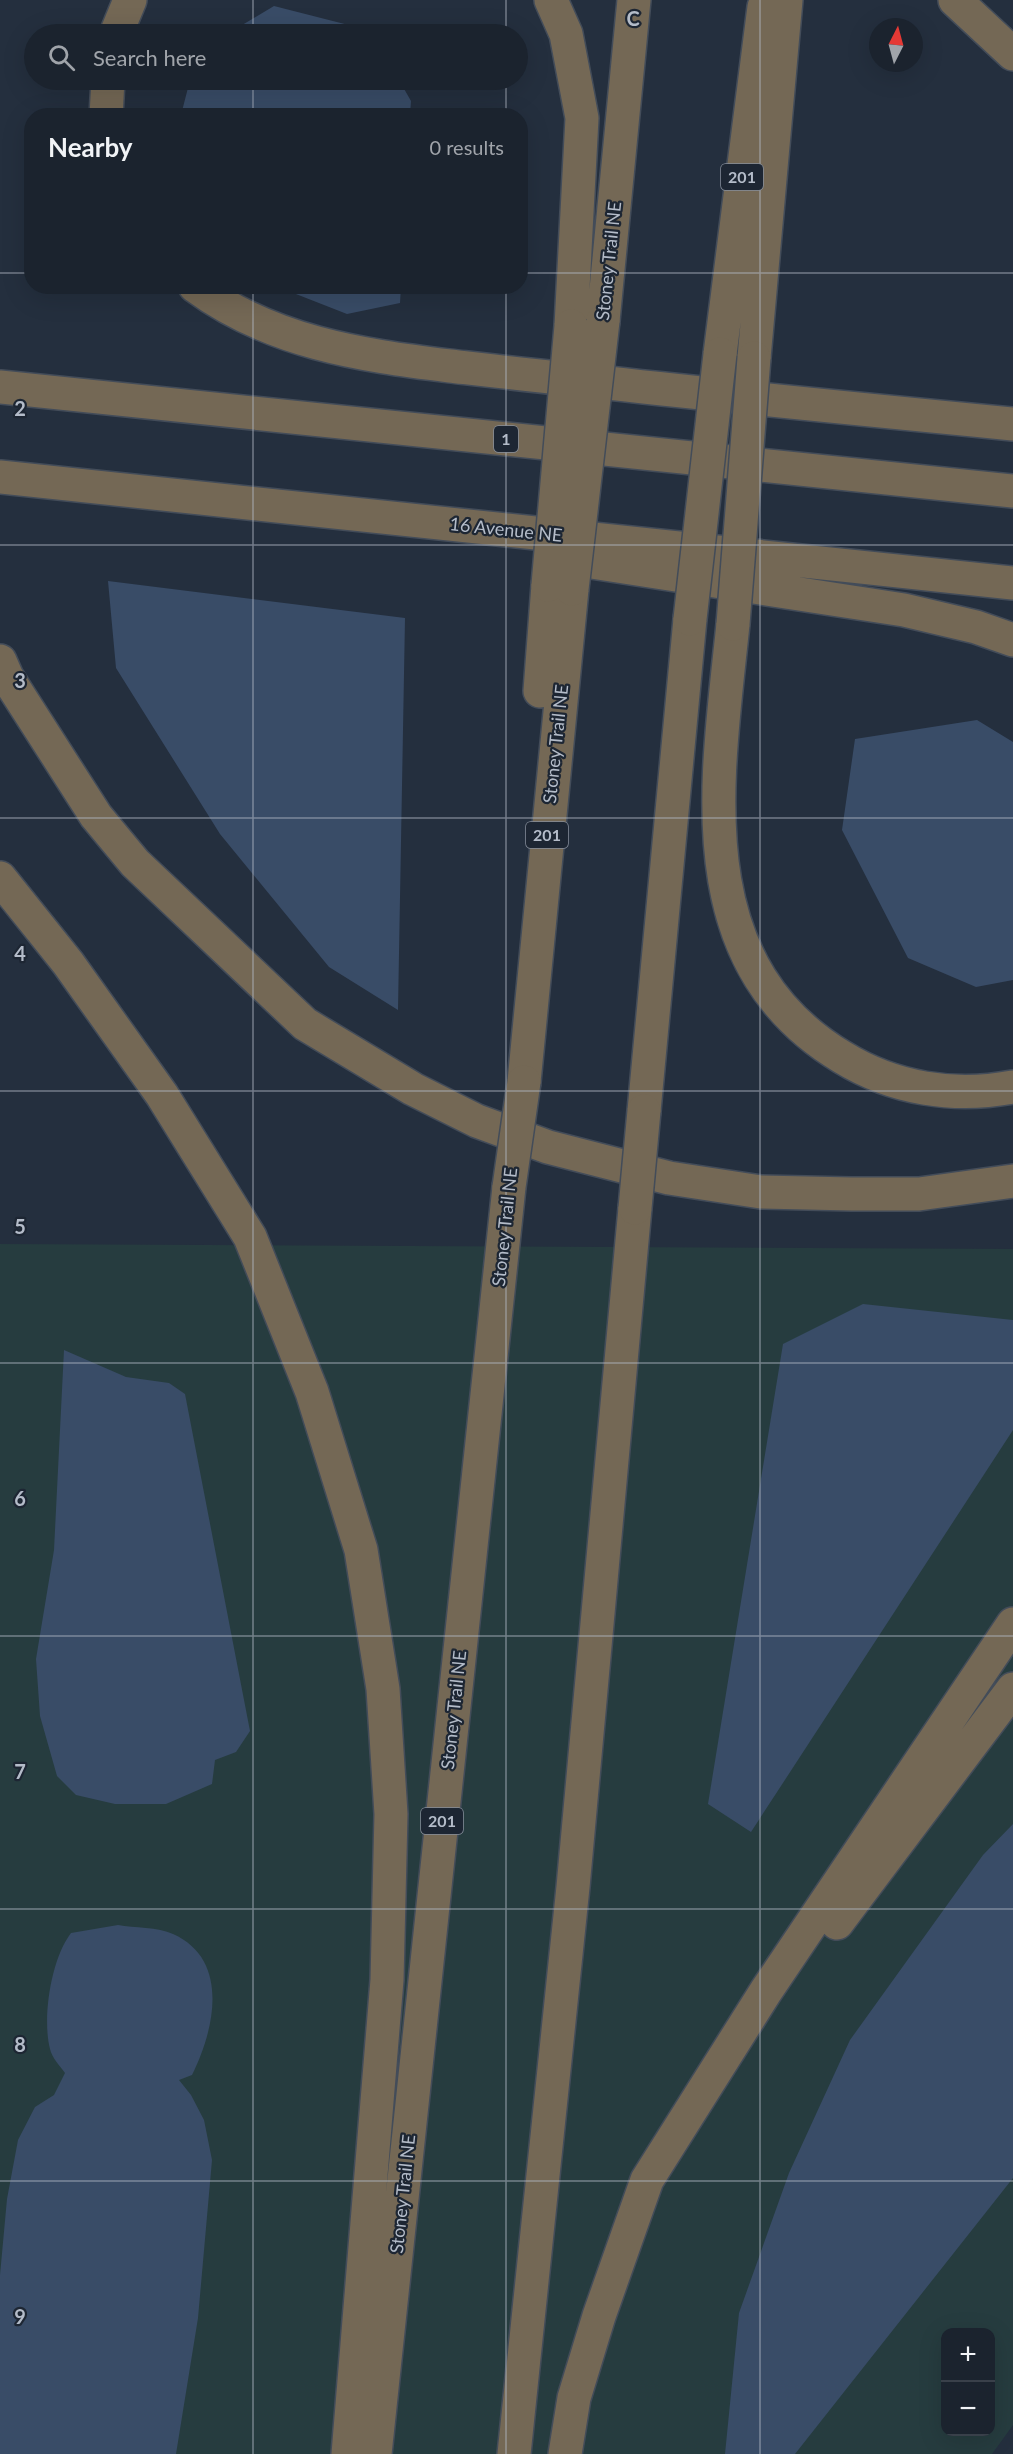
<!DOCTYPE html>
<html lang="en">
<head>
<meta charset="utf-8">
<style>
  :root { --surface:#1b232e; --page:#282f3a; --text:#f1f3f6; --muted:#a0a4aa; --line:#39404a }
  body { margin:0; font-family:Lato,sans-serif; background:var(--page); color:var(--text) }
  .controls { position:absolute; right:18px; bottom:18px; display:grid; overflow:hidden; border-radius:12px; box-shadow:0 6px 24px #0002 }
  .controls button { width:54px; height:54px; display:grid; place-items:center; padding:0; border:0; border-bottom:2px solid var(--line); background:var(--surface); color:var(--text); font:30px sans-serif }
  .compass { position:absolute; left:869px; top:18px; width:54px; height:54px; border-radius:50%; background:var(--surface); box-shadow:0 6px 24px #0002; rotate:6deg }
  .list { margin:0; padding:0; list-style:none }
  h2 { display:flex; justify-content:space-between; align-items:center; height:78px; margin:0; padding:0 24px; font-size:26px }
  h2 small { font-size:20px; font-weight:400; color:var(--muted) }
  .icon { flex:none; width:33px; height:33px; fill:none; stroke:currentColor; stroke-width:2; stroke-linecap:round; stroke-linejoin:round }
  .map { position:relative; flex:none; width:1013px; height:2454px; overflow:hidden }
  .search { position:absolute; background:var(--surface); box-shadow:0 6px 24px #0002; left:24px; top:24px; width:504px; height:66px; display:flex; align-items:center; gap:15px; box-sizing:border-box; padding:0 21px; border-radius:33px; color:var(--muted); font-size:22px }
  .panel { position:absolute; background:var(--surface); box-shadow:0 6px 24px #0002; left:24px; top:108px; width:504px; height:186px; border-radius:24px }
  .map>svg:first-child { display:block }
  .green { fill:#263c3f; fill-rule:evenodd }
  .water { fill:#394c67 }
  .lines { fill:none; stroke-linecap:round; stroke-linejoin:round }
  .highway-casing { stroke:#434c59; stroke-width:36 }
  .highway { stroke:#746855; stroke-width:33 }
  .highway-bridge-casing { stroke:#434c59; stroke-width:36; stroke-linecap:butt }
  .highway-bridge { stroke:#746855; stroke-width:33 }
  .grid { fill:none; stroke:#b4bcc9; stroke-width:1.5; stroke-opacity:0.55 }
  .labels { text-anchor:middle; stroke-width:4.5; stroke-linejoin:round; paint-order:stroke }
  .shield { fill:#1d2633; stroke:#878f9c; stroke-width:1.5 }
  .shield-label { font-size:16px; font-weight:bold; fill:#b4bcc9 }
  .street-label { font-size:18px; fill:#b4bcc9; stroke:#1d2633 }
  .grid-label { font-size:20px; text-anchor:middle; font-weight:bold; fill:#b4bcc9; stroke:#1d2633; stroke-width:4.5; stroke-linejoin:round; paint-order:stroke }
</style>
</head>
<body>
<div class="map">
<svg width="1013" height="2454" viewBox="0 0 1013 2454">
  <rect width="100%" height="100%" fill="#242f3e"/>
  <path class="green" d="M 0,1244 L 1013,1249 L 1013,2425 L 992,2454 L 0,2454 ZM 946,2332 L 990,2332 L 990,2432 L 946,2432 Z"/>
  <path class="water" d="M 274,6 L 372,31 L 374,34 L 227,34 Z
    M 190,80 L 399,80 L 411,101 L 410,115 L 181,115 Z
    M 278,287 L 401,287 L 400,303 L 347,314 Z
    M 108,581 L 405,618 L 398,1010 L 329,967 L 220,834 L 116,668 Z
    M 977,720 L 1013,742 L 1013,980 L 976,987 L 908,958 L 842,830 L 855,739 Z
    M 863,1304 L 1013,1320 L 1013,1430 L 751,1832 L 708,1804 L 783,1344 Z
    M 64,1350 L 126,1377 L 169,1383 L 185,1394 L 250,1731 L 236,1752 L 215,1760 L 212,1784 L 166,1804 L 115,1804 L 76,1795 L 57,1776 L 40,1716 L 36,1659 L 54,1550 Z
    M 1013,1824 L 1013,2178 L 795,2454 L 725,2454 L 739,2313 L 789,2173 L 850,2040 L 983,1855 Z
    M 118,1925 C 134,1928 158,1927 173,1934 C 231,1960 214,2031 192,2075 L 179,2080 L 191,2095 L 204,2120 L 212,2160 L 198,2318 L 176,2454 L 0,2454 L 0,2275 L 7,2199 L 18,2140 L 35,2107 L 54,2095 L 65,2073 C 60,2066 52,2058 50,2049 C 42,2018 51,1959 71,1933 Z"/>
  <g class="lines">
    <g class="highway-casing">
      <path id="highway" d="M 551,0 L 566,34 L 582,118 L 571,326
        M 955,0 L 1013,54
        M 116,34 L 130,0
        M 106,116 L 108,80
        M 195,286 C 271,342 359,355 450,366 C 503,372 555,378 608,383 C 743,398 878,411 1013,424
        M 603,321 L 634,0
        M 720,354 L 764,7
        M 754,358 L 786,0
        M 0,387 L 1013,491
        M 0,477 L 1013,583
        M 559,557 L 904,610 L 976,627 L 1013,640
        M 733,624 C 717,780 684,962 842,1057 C 894,1089 954,1098 1013,1087
        M 0,661 L 7,677 L 96,816 L 135,863 L 305,1024 L 413,1089 L 477,1121 L 548,1147 L 669,1178 L 761,1192 L 852,1194 L 919,1194 L 1013,1181
        M 540,691 L 548,585
        M 0,878 L 68,963 L 162,1095 L 250,1237 L 312,1392 L 361,1550 L 383,1689 L 391,1814 L 387,1980 L 348,2454
        M 524,1082 L 572,589
        M 644,1111 L 690,619
        M 837,1923 L 1013,1689
        M 375,2454 L 509,1187
        M 514,2454 L 573,1887 L 635,1208
        M 565,2454 L 574,2398 L 599,2316 L 647,2180 L 766,1991 L 1013,1624"/>
    </g>
    <use href="#highway" class="highway"/>
    <g class="highway-bridge-casing">
      <path id="highway-bridge" d="M 548,585 L 571,326
        M 572,589 L 603,321
        M 690,619 L 720,354
        M 733,624 L 754,358
        M 509,1187 L 524,1082
        M 635,1208 L 644,1111"/>
    </g>
    <use href="#highway-bridge" class="highway-bridge"/>
  </g>
  <path class="grid" d="M 253,0 L 253,34M 506,0 L 506,34M 760,0 L 760,2454M 253,80 L 253,116M 506,80 L 506,116M 0,273 L 32,273M 520,273 L 1013,273M 253,286 L 253,2454M 506,286 L 506,2454M 0,545 L 1013,545M 0,818 L 1013,818M 0,1091 L 1013,1091M 0,1363 L 1013,1363M 0,1636 L 1013,1636M 0,1909 L 1013,1909M 0,2181 L 1013,2181"/>
  <g class="labels">
    <g class="shield">
      <rect x="721" y="164" width="42" height="26" rx="4.5"/>
      <rect x="494" y="426" width="24" height="26" rx="4.5"/>
      <rect x="526" y="822" width="42" height="26" rx="4.5"/>
      <rect x="421" y="1808" width="42" height="26" rx="4.5"/>
    </g>
    <g class="shield-label">
      <text x="742" y="183">201</text>
      <text x="506" y="445">1</text>
      <text x="547" y="841">201</text>
      <text x="442" y="1827">201</text>
    </g>
    <g class="street-label">
      <text transform="translate(609 261) rotate(-84)" y="6">Stoney Trail NE</text>
      <text transform="translate(506 530) rotate(6)" y="6">16 Avenue NE</text>
      <text transform="translate(556 744) rotate(-84)" y="6">Stoney Trail NE</text>
      <text transform="translate(505 1227) rotate(-84)" y="6">Stoney Trail NE</text>
      <text transform="translate(454 1710) rotate(-84)" y="6">Stoney Trail NE</text>
      <text transform="translate(403 2194) rotate(-84)" y="6">Stoney Trail NE</text>
    </g>
  </g>
  <g class="grid-label">
    <text x="633" y="26">C</text>
    <text x="20" y="416">2</text>
    <text x="20" y="688">3</text>
    <text x="20" y="961">4</text>
    <text x="20" y="1234">5</text>
    <text x="20" y="1506">6</text>
    <text x="20" y="1779">7</text>
    <text x="20" y="2052">8</text>
    <text x="20" y="2324">9</text>
  </g>
</svg>
<div class="controls">
<button>+</button>
<button>−</button>
</div>
<svg class="compass" viewBox="-18 -18 36 36"><path d="M0-13l5 13h-10z" fill="#e53935"/><path d="M0 13l5-13h-10z" fill="#a0a4aa"/></svg>
<div class="search"><svg class="icon" aria-label="search" viewBox="0 0 24 24"><circle cx="10" cy="10" r="6"/><path d="M15 15l6 6"/></svg>Search here</div>
<section class="panel">
<h2>Nearby<small>0 results</small></h2>
<ul class="list">
</ul>
</section>
</div>
</body>
</html>
